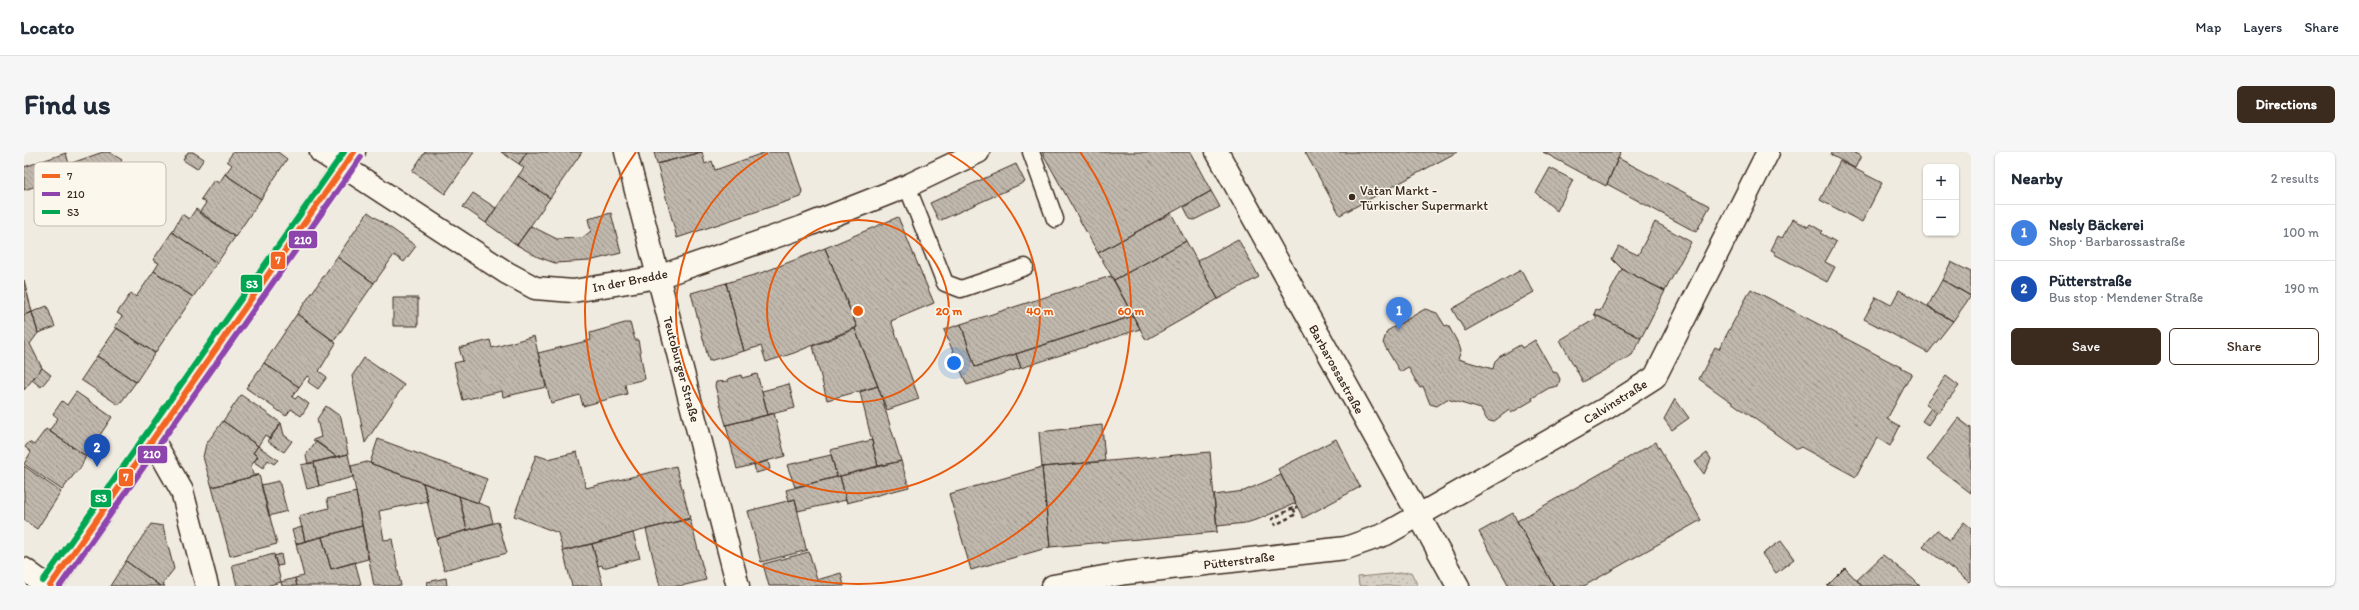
<!DOCTYPE html>
<html lang="en">
<head>
<meta charset="utf-8">
<style>
  :root { --surface:#fff; --page:#f6f6f7; --text:#1f2937; --muted:#747a83; --line:#e0e1e3; --accent:#3b2a1e }
  body { margin:0; font-family:Itim,sans-serif; background:var(--page); color:var(--text) }
  .controls { position:absolute; right:12px; top:12px; display:grid; overflow:hidden; border-radius:6px; box-shadow:0 1px 3px #0004 }
  .controls button { width:36px; height:36px; display:grid; place-items:center; padding:0; border:0; border-bottom:1px solid var(--line); background:var(--surface); color:var(--text); font:20px sans-serif }
  .you { position:absolute; left:930px; top:211px; width:14px; height:14px; margin:-10px; border:3px solid #fff; border-radius:50%; background:#1a73e8; box-shadow:0 0 0 6px #1a73e833 }
  .badge { display:grid; place-items:center; width:26px; height:26px; border-radius:50%; background:var(--accent); color:#fff; font-size:13px; font-weight:700 }
  .pin { position:absolute; translate:-50% -33px; filter:drop-shadow(0 1px 2px #0008) }
  .pin::after { content:''; position:absolute; top:21px; width:14px; height:12px; background:inherit; clip-path:polygon(0 0,100% 0,50% 100%) }
  .list { margin:0; padding:0; list-style:none }
  h2 { display:flex; justify-content:space-between; align-items:center; height:52px; margin:0; padding:0 16px; font-size:17px }
  h2 small { font-size:13px; font-weight:400; color:var(--muted) }
  .list li { display:grid; grid-template-columns:26px 1fr auto; gap:12px; align-items:center; box-sizing:border-box; height:56px; padding:0 16px; border-top:1px solid var(--line) }
  .list b { display:block; font-size:15px; white-space:nowrap }
  .list p { margin:0; font-size:13px; white-space:nowrap; color:var(--muted) }
  .list em { font-size:13px; font-style:normal; color:var(--muted) }
  .actions { display:flex; gap:8px; padding:12px 16px }
  .actions a { flex:1; padding:9px 0; border:1px solid var(--accent); border-radius:6px; text-align:center; font-size:14px; color:var(--accent) }
  .actions .main { background:var(--accent); color:#fff }
  .map { position:relative; flex:none; width:1947px; height:434px; overflow:hidden; border-radius:6px }
  header { display:flex; align-items:center; gap:24px; box-sizing:border-box; height:56px; padding:0 20px; background:var(--surface); border-bottom:1px solid var(--line) }
  header strong { font-size:19px }
  nav { display:flex; gap:22px; margin-inline-start:auto; font-size:14px }
  .intro { display:flex; align-items:center; justify-content:space-between; box-sizing:border-box; height:96px; padding:0 24px }
  h1 { margin:0; font-size:28px }
  .button { padding:10px 18px; border-radius:6px; background:var(--accent); color:#fff; font-size:14px; font-weight:700 }
  main { display:flex; gap:24px; padding:0 24px }
  aside { flex:1; background:var(--surface); border-radius:6px; box-shadow:0 1px 3px #0004 }
  .map>svg:first-child { display:block }
  .grass { fill:url(#grass-dots); stroke:#887c70 }
  .building { fill:url(#building-back-hatch); stroke:#3b2a1e }
  .lines { fill:none; stroke-linecap:round; stroke-linejoin:round }
  .service-casing { stroke:#3b2a1e; stroke-width:19 }
  .minor-casing { stroke:#3b2a1e; stroke-width:25 }
  .secondary-casing { stroke:#3b2a1e; stroke-width:25 }
  .path { stroke:#3b2a1e; stroke-width:2.5; stroke-dasharray:4 3; stroke-linecap:butt }
  .service { stroke:#fbf7ec; stroke-width:16 }
  .minor { stroke:#fbf7ec; stroke-width:22 }
  .secondary { stroke:#fbf7ec; stroke-width:22 }
  .bus-1-casing { stroke:#fbf7ec; stroke-width:9 }
  .bus-2-casing { stroke:#fbf7ec; stroke-width:9 }
  .bus-3-casing { stroke:#fbf7ec; stroke-width:9 }
  .bus-1 { stroke:#f26522; stroke-width:6 }
  .bus-2 { stroke:#8e44ad; stroke-width:6 }
  .bus-3 { stroke:#00a651; stroke-width:6 }
  .ring { fill:none; stroke:#e8590c; stroke-width:2 }
  .poi-dot { fill:#3b2a1e; stroke:#fbf7ec; stroke-width:1.5 }
  .labels { text-anchor:middle; stroke-width:3; stroke-linejoin:round; paint-order:stroke }
  .poi-label { font-size:13px; fill:#3b2a1e; stroke:#fbf7ec; text-anchor:start }
  .street-label { font-size:13px; fill:#3b2a1e; stroke:#fbf7ec }
  .key { fill:#fbf7ec; stroke:#c1baae; stroke-width:1 }
  .key-label { font-size:11px; fill:#3b2a1e }
  .centre { fill:#e8590c; stroke:#fbf7ec; stroke-width:2 }
  .ring-label { font-size:12px; text-anchor:middle; font-weight:bold; fill:#e8590c; stroke:#fbf7ec; stroke-width:3; stroke-linejoin:round; paint-order:stroke }
  .line-badge { stroke:#fbf7ec; stroke-width:1.5 }
  .badge-label { font-size:11px; text-anchor:middle; font-weight:bold; fill:#fff }
</style>
</head>
<body>
<header>
<strong>Locato</strong>
<nav><a>Map</a><a>Layers</a><a>Share</a></nav>
</header>
<div class="intro"><h1>Find us</h1><a class="button">Directions</a></div>
<main>
<div class="map">
<svg width="1947" height="434" viewBox="0 0 1947 434">
  <defs>
    <pattern id="grass-dots" width="8" height="8" patternUnits="userSpaceOnUse"><rect width="8" height="8" fill="#d5cec3"/><path d="M2 2h.1M6 6h.1" fill="none" stroke="#b8b1a7" stroke-width="1.8" stroke-linecap="round"/></pattern>
    <pattern id="building-back-hatch" width="6" height="6" patternUnits="userSpaceOnUse"><rect width="6" height="6" fill="#c0b8ad"/><path d="M-1 5l2 2M0 0l6 6M5-1l2 2" fill="none" stroke="#9d968c"/></pattern>
  </defs>
  <rect width="100%" height="100%" fill="#f0ebe0"/>
  <filter id="ink" filterUnits="userSpaceOnUse"><feTurbulence type="fractalNoise" baseFrequency=".025" numOctaves="2"/><feDisplacementMap in="SourceGraphic" scale="8" xChannelSelector="R" yChannelSelector="G"/><feConvolveMatrix kernelMatrix="1 2 1 2 8 2 1 2 1" color-interpolation-filters="sRGB"/></filter>
  <g filter="url(#ink)">
    <path class="grass" d="M 1387,420 L 1394,434 L 1335,434 L 1334,425 Z"/>
    <path class="building" d="M 79,0 L 85,0 L 98,8 L 80,35 L 45,12 Z
      M 164,0 L 169,0 L 180,7 L 173,17 L 159,8 Z
      M 209,0 L 254,0 L 263,7 L 237,47 L 201,22 L 208,13 L 203,9 Z
      M 401,0 L 450,0 L 421,42 L 388,19 Z
      M 477,0 L 503,0 L 495,12 Z
      M 503,0 L 558,0 L 526,46 L 494,24 L 500,16 L 495,12 Z
      M 630,0 L 678,0 L 633,12 Z
      M 678,0 L 681,12 L 688,9 L 691,18 L 742,0 L 765,0 L 778,39 L 776,45 L 653,86 L 633,12 Z
      M 1018,0 L 1166,0 L 1187,39 L 1074,101 Z
      M 1281,0 L 1433,0 L 1316,63 Z
      M 1519,0 L 1597,0 L 1582,34 Z
      M 1808,0 L 1830,0 L 1837,4 L 1831,16 L 1807,3 Z
      M 42,1 L 48,23 L 0,38 L 0,15 Z
      M 1594,6 L 1686,54 L 1672,80 L 1583,32 Z
      M 1816,9 L 1858,31 L 1838,70 L 1796,48 Z
      M 992,12 L 1001,30 L 915,69 L 906,51 Z
      M 1526,16 L 1549,28 L 1533,59 L 1512,41 Z
      M 201,22 L 237,47 L 211,85 L 175,61 L 182,51 L 177,47 L 190,28 L 195,31 Z
      M 494,24 L 526,46 L 493,93 L 462,71 Z
      M 1187,39 L 1196,55 L 1170,68 L 1166,67 L 1160,55 Z
      M 449,41 L 472,56 L 462,71 L 439,55 Z
      M 172,57 L 211,85 L 193,111 L 148,80 L 158,62 L 165,67 Z
      M 344,60 L 392,94 L 380,110 L 370,103 L 350,131 L 313,105 Z
      M 587,61 L 597,101 L 565,109 L 531,111 L 514,105 L 493,93 L 507,74 L 533,87 L 558,86 L 567,79 L 564,67 Z
      M 1147,61 L 1162,89 L 1090,128 L 1074,101 Z
      M 874,65 L 910,151 L 867,169 L 895,247 L 863,258 L 831,177 L 833,175 L 801,96 Z
      M 1769,67 L 1784,75 L 1786,72 L 1798,79 L 1796,81 L 1812,90 L 1801,110 L 1811,115 L 1803,130 L 1750,102 L 1751,100 L 1747,98 L 1754,84 L 1758,86 Z
      M 1631,70 L 1667,90 L 1641,139 L 1598,117 L 1588,107 L 1595,94 L 1614,103 Z
      M 148,80 L 193,111 L 169,145 L 130,119 L 135,111 L 129,108 Z
      M 1214,87 L 1235,125 L 1194,147 L 1173,109 Z
      M 1162,89 L 1194,147 L 1122,188 L 1090,128 Z
      M 801,96 L 833,175 L 770,201 L 742,210 L 737,194 L 720,199 L 702,131 L 740,120 Z
      M 313,105 L 350,131 L 310,189 L 273,162 Z
      M 1927,110 L 1947,120 L 1947,144 L 1918,128 Z
      M 1598,117 L 1641,139 L 1617,186 L 1570,162 L 1572,157 L 1576,159 Z
      M 1497,118 L 1510,140 L 1441,179 L 1428,157 Z
      M 130,119 L 169,145 L 131,201 L 91,175 L 98,164 L 93,161 L 107,141 L 112,145 Z
      M 1087,124 L 1109,164 L 951,215 L 937,172 Z
      M 0,128 L 8,160 L 0,163 Z
      M 1918,128 L 1947,144 L 1929,169 L 1904,154 Z
      M 702,131 L 720,199 L 685,209 L 667,141 Z
      M 1727,137 L 1888,221 L 1863,267 L 1876,274 L 1866,294 L 1853,286 L 1832,325 L 1777,295 L 1773,297 L 1675,227 L 1691,195 L 1695,197 Z
      M 1875,138 L 1929,169 L 1904,201 L 1840,167 L 1852,145 L 1867,153 Z
      M 369,146 L 394,146 L 394,174 L 369,174 Z
      M 23,154 L 31,175 L 14,181 L 8,160 Z
      M 1401,157 L 1413,161 L 1421,174 L 1424,173 L 1435,193 L 1437,199 L 1434,207 L 1469,217 L 1471,209 L 1475,205 L 1496,193 L 1498,196 L 1511,188 L 1529,220 L 1533,221 L 1536,227 L 1534,234 L 1525,236 L 1508,246 L 1509,248 L 1487,261 L 1485,258 L 1469,270 L 1463,268 L 1457,257 L 1423,247 L 1413,254 L 1406,252 L 1399,234 L 1396,236 L 1384,215 L 1376,220 L 1359,191 L 1363,179 Z
      M 8,160 L 14,181 L 6,192 L 18,216 L 0,238 L 0,163 Z
      M 273,162 L 312,191 L 295,219 L 303,225 L 294,237 L 284,230 L 286,226 L 283,224 L 275,235 L 240,211 Z
      M 1570,162 L 1617,186 L 1608,203 L 1559,230 L 1536,188 L 1573,166 Z
      M 1109,164 L 1116,177 L 997,216 L 992,202 Z
      M 601,171 L 606,171 L 611,188 L 614,188 L 621,227 L 601,232 L 603,242 L 559,254 L 556,243 L 527,251 L 514,201 L 567,188 L 566,181 Z
      M 937,172 L 951,215 L 992,202 L 997,216 L 943,233 L 920,178 Z
      M 93,176 L 131,201 L 112,230 L 73,204 Z
      M 831,177 L 854,234 L 803,248 L 789,194 Z
      M 510,184 L 522,235 L 479,245 L 478,239 L 439,248 L 430,211 L 439,209 L 435,196 L 466,188 L 468,196 Z
      M 73,204 L 112,230 L 95,253 L 57,228 Z
      M 340,206 L 380,233 L 341,291 L 328,224 Z
      M 240,211 L 275,235 L 268,245 L 271,247 L 274,244 L 285,252 L 277,264 L 267,257 L 262,264 L 222,236 Z
      M 18,216 L 27,223 L 17,235 L 8,228 Z
      M 733,222 L 744,263 L 702,273 L 691,234 L 692,230 L 705,229 L 704,227 L 717,223 L 718,226 Z
      M 1922,224 L 1935,234 L 1914,261 L 1901,252 Z
      M 765,232 L 771,256 L 744,263 L 738,239 Z
      M 854,234 L 877,309 L 854,314 L 836,240 Z
      M 52,240 L 88,265 L 62,304 L 25,279 L 34,266 L 29,262 L 38,249 L 43,253 Z
      M 217,243 L 257,271 L 246,287 L 241,283 L 234,294 L 199,269 Z
      M 1651,247 L 1665,266 L 1648,278 L 1640,267 Z
      M 302,254 L 317,265 L 324,302 L 313,305 L 289,288 L 297,285 L 293,267 Z
      M 1907,256 L 1913,260 L 1904,273 L 1898,269 Z
      M 750,261 L 761,304 L 713,317 L 702,273 Z
      M 1934,266 L 1947,276 L 1947,341 L 1903,308 Z
      M 199,269 L 234,294 L 229,301 L 234,304 L 227,314 L 229,323 L 235,323 L 188,335 L 179,305 L 182,292 Z
      M 257,271 L 260,283 L 268,289 L 260,300 L 243,289 Z
      M 1078,273 L 1081,309 L 1018,315 L 1015,280 Z
      M 22,277 L 62,304 L 56,317 L 52,320 L 38,338 L 0,312 L 7,300 L 1,295 L 5,290 L 10,293 Z
      M 354,287 L 463,327 L 454,351 L 346,311 Z
      M 1312,287 L 1336,335 L 1279,366 L 1254,317 Z
      M 848,288 L 854,314 L 813,325 L 806,298 Z
      M 292,289 L 313,305 L 284,312 L 282,303 Z
      M 1632,290 L 1677,368 L 1560,434 L 1530,434 L 1493,369 Z
      M 234,294 L 254,308 L 250,312 L 244,308 L 239,316 L 230,310 L 234,304 L 229,301 Z
      M 553,300 L 562,336 L 652,314 L 666,366 L 539,399 L 534,381 L 490,364 L 512,303 L 524,307 Z
      M 1186,300 L 1193,380 L 1026,395 L 1018,315 Z
      M 1683,301 L 1687,307 L 1680,322 L 1671,310 Z
      M 324,302 L 329,325 L 295,334 L 290,310 Z
      M 807,303 L 813,325 L 771,335 L 763,313 Z
      M 744,309 L 746,317 L 732,321 L 730,313 Z
      M 877,309 L 885,335 L 823,351 L 816,324 Z
      M 290,310 L 295,334 L 283,337 L 277,313 Z
      M 343,310 L 399,331 L 404,349 L 355,359 L 360,388 L 368,387 L 377,434 L 350,434 L 327,314 Z
      M 0,314 L 37,340 L 13,377 L 0,368 Z
      M 1018,315 L 1026,395 L 947,418 L 925,342 Z
      M 235,323 L 253,392 L 206,404 L 188,335 Z
      M 1257,323 L 1272,351 L 1235,367 L 1222,371 L 1193,374 L 1190,343 L 1220,339 Z
      M 816,324 L 822,348 L 774,359 L 771,347 L 765,349 L 762,338 Z
      M 255,329 L 263,359 L 245,364 L 237,333 Z
      M 399,331 L 435,344 L 443,378 L 412,387 Z
      M 332,340 L 338,374 L 281,389 L 275,364 L 305,356 L 303,347 Z
      M 435,344 L 465,355 L 469,371 L 443,378 Z
      M 771,347 L 782,397 L 784,398 L 737,410 L 724,359 Z
      M 1489,361 L 1493,369 L 1530,434 L 1485,434 L 1455,380 Z
      M 666,367 L 682,428 L 657,434 L 636,434 L 622,377 Z
      M 474,370 L 483,401 L 420,418 L 412,387 Z
      M 1940,370 L 1947,376 L 1947,428 L 1945,430 L 1899,394 L 1913,378 L 1926,388 Z
      M 127,372 L 139,374 L 150,417 L 138,432 L 141,434 L 136,434 L 102,409 Z
      M 338,374 L 344,407 L 307,417 L 298,385 Z
      M 278,375 L 281,389 L 272,392 L 268,378 Z
      M 609,381 L 616,406 L 579,416 L 578,413 L 574,414 L 568,392 Z
      M 298,385 L 307,417 L 331,410 L 337,432 L 328,434 L 273,434 L 271,426 L 280,424 L 272,392 Z
      M 1757,389 L 1770,407 L 1752,421 L 1738,402 Z
      M 568,392 L 579,434 L 548,434 L 539,399 Z
      M 785,400 L 793,428 L 817,421 L 820,434 L 745,434 L 739,412 Z
      M 250,402 L 257,430 L 242,434 L 213,434 L 208,413 Z
      M 257,402 L 259,413 L 253,414 L 250,404 Z
      M 1859,403 L 1889,427 L 1896,434 L 1838,434 L 1833,428 Z
      M 102,409 L 136,434 L 86,434 Z
      M 1821,416 L 1838,434 L 1803,434 Z
      M 271,426 L 273,434 L 258,434 L 257,430 Z
      M 422,426 L 423,434 L 404,434 L 403,430 Z"/>
    <g class="lines">
      <g class="service-casing">
        <path id="service" d="M 1007,0 L 1031,67
          M 883,34 L 921,131 L 937,137 L 1001,115"/>
      </g>
      <g class="minor-casing">
        <path id="minor" d="M 297,0 L 483,121 L 511,136 L 549,139 L 634,125 L 779,75 L 883,34 L 954,0
          M 602,0 L 714,434
          M 1193,0 L 1434,434
          M 129,288 L 158,339 L 183,434
          M 0,417 L 23,434
          M 1029,434 L 1102,421 L 1322,396 L 1362,382 L 1581,257 L 1631,225 L 1744,0"/>
      </g>
      <g class="secondary-casing">
        <path id="secondary" d="M 26,434 L 330,0"/>
      </g>
      <path class="path" d="M 1269,356 L 1248,367 L 1251,373 L 1272,362 L 1269,356 L 1273,355"/>
      <use href="#service" class="service"/>
      <use href="#minor" class="minor"/>
      <use href="#secondary" class="secondary"/>
      <g class="bus-1-casing">
        <path id="bus-1" d="M 26,434 L 330,0"/>
      </g>
      <g class="bus-2-casing">
        <path id="bus-2" d="M 36,434 L 337,5"/>
      </g>
      <g class="bus-3-casing">
        <path id="bus-3" d="M 19,429 L 320,0"/>
      </g>
      <use href="#bus-1" class="bus-1"/>
      <use href="#bus-2" class="bus-2"/>
      <use href="#bus-3" class="bus-3"/>
    </g>
  </g>
  <g class="ring">
    <circle cx="834" cy="159" r="91"/>
    <path d="M924 1A182 182 0 1 1 744 1"/>
    <path d="M1056 0A273 273 0 1 1 612 0"/>
  </g>
  <circle class="poi-dot" cx="1328" cy="45" r="4"/>
  <g class="labels">
    <g class="poi-label">
      <text x="1336" y="43">Vatan Markt -<tspan x="1336" dy="15">Türkischer Supermarkt</tspan></text>
    </g>
    <g class="street-label">
      <text transform="translate(606 128) rotate(-11)" y="5">In der Bredde</text>
      <text transform="translate(658 217) rotate(75)" y="5">Teutoburger Straße</text>
      <text transform="translate(1313 217) rotate(61)" y="5">Barbarossastraße</text>
      <text transform="translate(1591 249) rotate(-32)" y="5">Calvinstraße</text>
      <text transform="translate(1215 408) rotate(-7)" y="5">Pütterstraße</text>
    </g>
  </g>
  <rect x="10" y="10" width="132" height="64" rx="6" class="key"/>
  <rect x="18" y="22" width="18" height="4" fill="#f26522"/>
  <rect x="18" y="40" width="18" height="4" fill="#8e44ad"/>
  <rect x="18" y="58" width="18" height="4" fill="#00a651"/>
  <g class="key-label">
    <text x="43" y="28">7</text>
    <text x="43" y="46">210</text>
    <text x="43" y="64">S3</text>
  </g>
  <circle cx="834" cy="159" r="6" class="centre"/>
  <g class="ring-label">
    <text x="925" y="163">20 m</text>
    <text x="1016" y="163">40 m</text>
    <text x="1107" y="163">60 m</text>
  </g>
  <g class="line-badge">
    <rect x="264" y="78" width="30" height="19" rx="4" fill="#8e44ad"/>
    <rect x="246" y="99" width="16" height="19" rx="4" fill="#f26522"/>
    <rect x="216" y="122" width="23" height="19" rx="4" fill="#00a651"/>
    <rect x="113" y="293" width="31" height="19" rx="4" fill="#8e44ad"/>
    <rect x="94" y="316" width="16" height="19" rx="4" fill="#f26522"/>
    <rect x="66" y="337" width="22" height="19" rx="4" fill="#00a651"/>
  </g>
  <g class="badge-label">
    <text x="279" y="92">210</text>
    <text x="254" y="112">7</text>
    <text x="228" y="136">S3</text>
    <text x="128" y="306">210</text>
    <text x="102" y="329">7</text>
    <text x="77" y="350">S3</text>
  </g>
</svg>
<div class="controls">
<button>+</button>
<button>−</button>
</div>
<div class="you"></div>
<div class="pin badge" style="left:1375px;top:178px;background:#3f7fe0">1</div>
<div class="pin badge" style="left:73px;top:315px;background:#1a4fb4">2</div>
</div>
<aside>
<h2>Nearby<small>2 results</small></h2>
<ul class="list">
<li><span class="badge" style="background:#3f7fe0">1</span><div><b>Nesly Bäckerei</b><p>Shop · Barbarossastraße</p></div><em>100 m</em></li>
<li><span class="badge" style="background:#1a4fb4">2</span><div><b>Pütterstraße</b><p>Bus stop · Mendener Straße</p></div><em>190 m</em></li>
</ul>
<div class="actions"><a class="main">Save</a><a>Share</a></div>
</aside>
</main>
</body>
</html>
